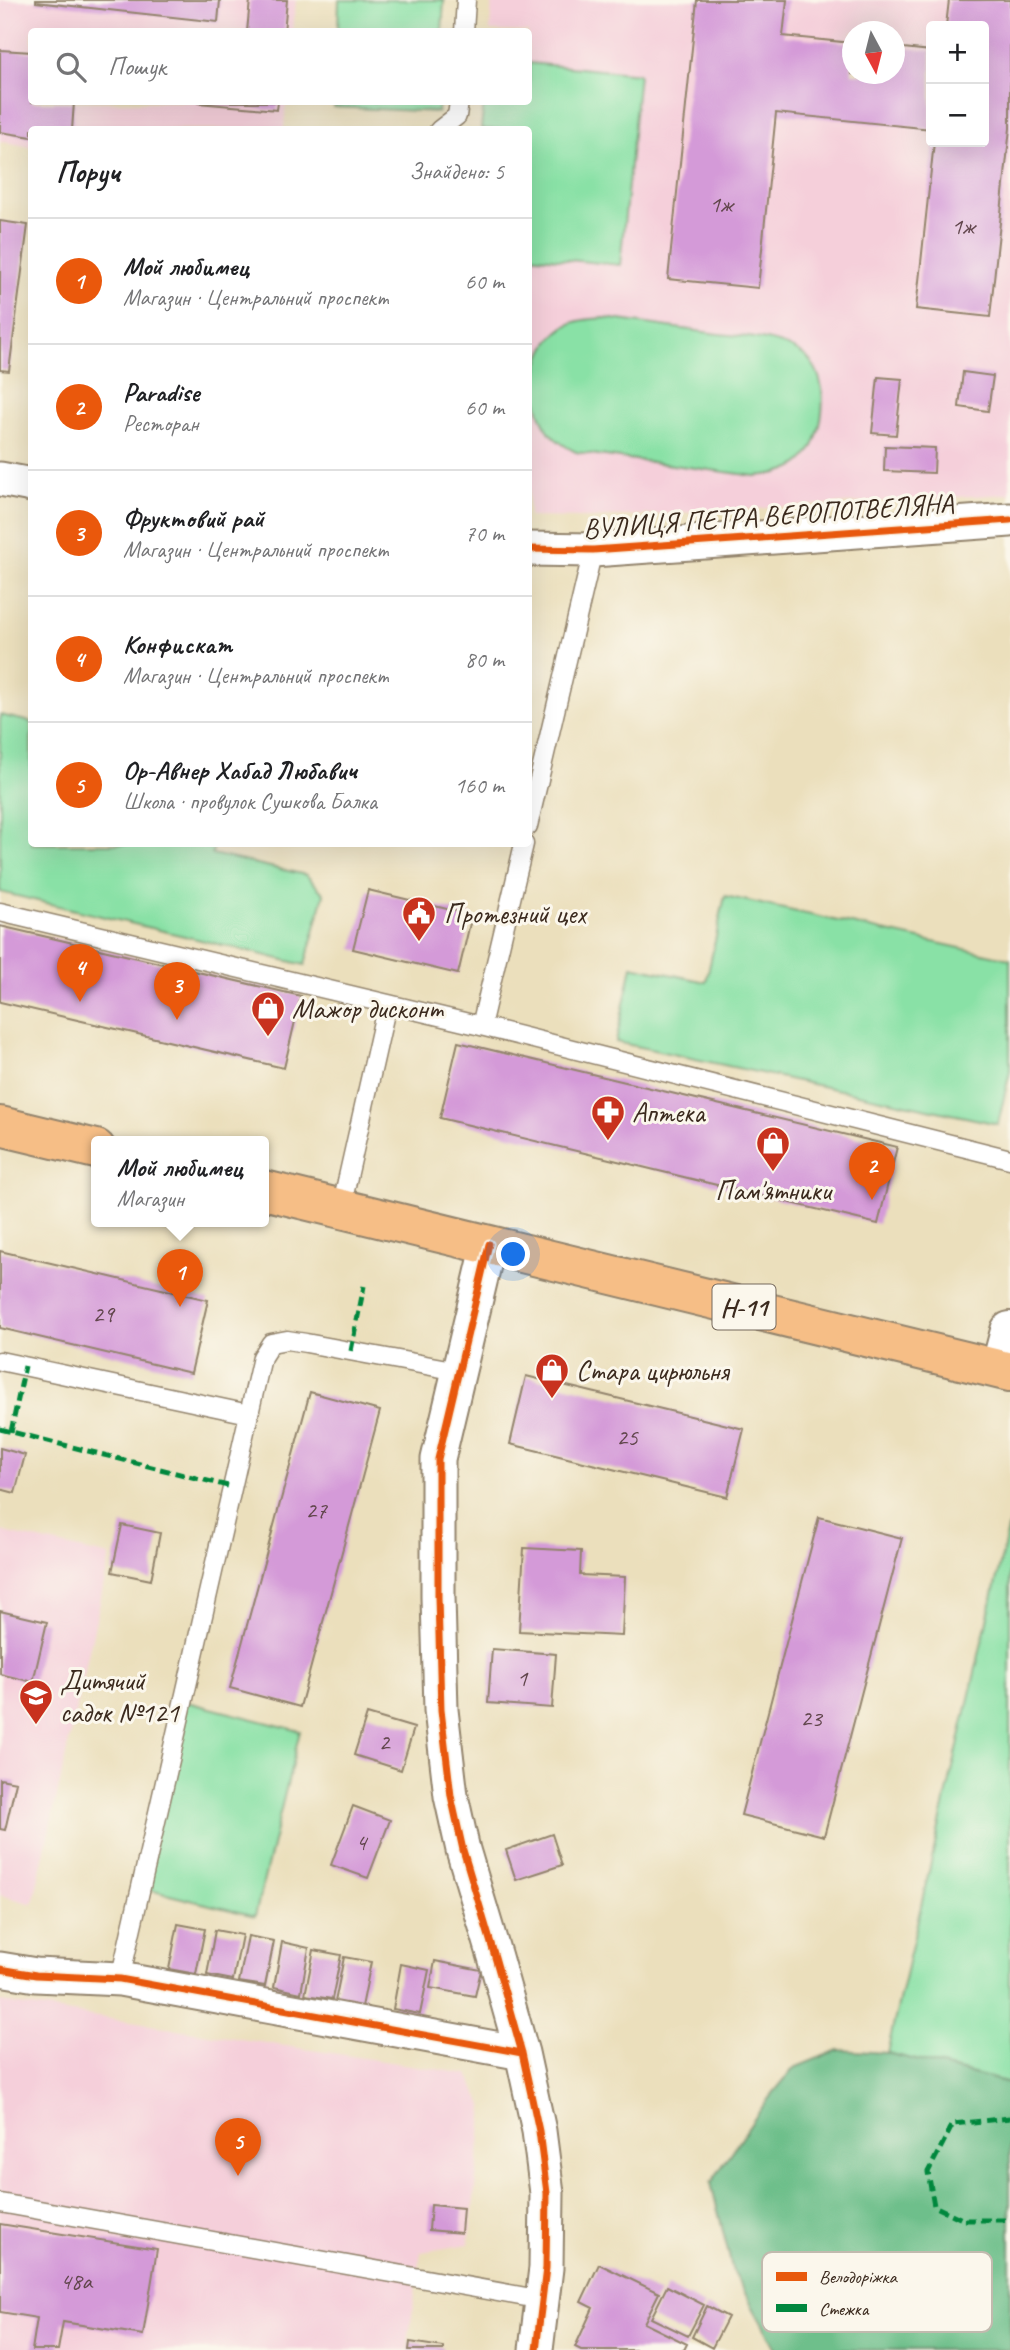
<!DOCTYPE html>
<html lang="uk">
<head>
<meta charset="utf-8">
<style>
  :root { --surface:#fff; --page:#f2f2f2; --text:#202124; --muted:#757577; --line:#e0e0e0; --accent:#ea580c }
  body { margin:0; font-family:Caveat,sans-serif; background:var(--page); color:var(--text) }
  .controls { position:absolute; right:21px; top:21px; display:grid; overflow:hidden; border-radius:7px; box-shadow:0 7px 28px #0002 }
  .controls button { width:63px; height:63px; display:grid; place-items:center; padding:0; border:0; border-bottom:2px solid var(--line); background:var(--surface); color:var(--text); font:35px sans-serif }
  .compass { position:absolute; left:842px; top:21px; width:63px; height:63px; border-radius:50%; background:var(--surface); box-shadow:0 7px 28px #0002; rotate:173deg }
  .you { position:absolute; left:514px; top:1255px; width:24px; height:24px; margin:-18px; border:5px solid #fff; border-radius:50%; background:#1a73e8; box-shadow:0 0 0 10px #1a73e833 }
  .badge { display:grid; place-items:center; width:46px; height:46px; border-radius:50%; background:var(--accent); color:#fff; font-size:23px; font-weight:700 }
  .pin { position:absolute; translate:-50% -58px; filter:drop-shadow(0 2px 4px #0008) }
  .pin::after { content:''; position:absolute; top:37px; width:24px; height:21px; background:inherit; clip-path:polygon(0 0,100% 0,50% 100%) }
  .popup { position:absolute; left:91px; top:1136px; width:178px; height:91px; box-sizing:border-box; display:grid; place-content:center; border-radius:7px; background:var(--surface); filter:drop-shadow(0 2px 5px #0005); font-size:23px; white-space:nowrap; color:var(--muted) }
  .popup b { font-size:26px; color:var(--text) }
  .popup::after { content:''; position:absolute; left:50%; top:100%; margin-left:-14px; border:14px solid transparent; border-top-color:var(--surface) }
  .list { margin:0; padding:0; list-style:none }
  h2 { display:flex; justify-content:space-between; align-items:center; height:91px; margin:0; padding:0 28px; font-size:30px }
  h2 small { font-size:23px; font-weight:400; color:var(--muted) }
  .list li { display:grid; grid-template-columns:46px 1fr auto; gap:21px; align-items:center; box-sizing:border-box; height:126px; padding:0 28px; border-top:2px solid var(--line) }
  .list b { display:block; font-size:26px; white-space:nowrap }
  .list p { margin:0; font-size:23px; white-space:nowrap; color:var(--muted) }
  .list em { font-size:23px; font-style:normal; color:var(--muted) }
  .icon { flex:none; width:38px; height:38px; fill:none; stroke:currentColor; stroke-width:2; stroke-linecap:round; stroke-linejoin:round }
  .map { position:relative; flex:none; width:1010px; height:2350px; overflow:hidden }
  .search { position:absolute; background:var(--surface); box-shadow:0 7px 28px #0002; left:28px; top:28px; width:504px; height:77px; display:flex; align-items:center; gap:18px; box-sizing:border-box; padding:0 24px; border-radius:7px; color:var(--muted); font-size:26px }
  .panel { position:absolute; background:var(--surface); box-shadow:0 7px 28px #0002; left:28px; top:126px; width:504px; height:721px; border-radius:7px }
  .map>svg:first-child { display:block }
  .built { fill:#f5cfda; fill-rule:evenodd }
  .green { fill:#89e1a6; stroke:#628662; stroke-width:2 }
  .forest { fill:#6ebf8b; stroke:#547454; stroke-width:2 }
  .building { fill:#d49ad8 }
  .lines { fill:none; stroke-linecap:round; stroke-linejoin:round }
  .service-casing { stroke:#93846d; stroke-width:21 }
  .minor-casing { stroke:#93846d; stroke-width:37 }
  .tertiary-casing { stroke:#93846d; stroke-width:42 }
  .primary-casing { stroke:#93846d; stroke-width:42 }
  .service { stroke:#fff; stroke-width:18 }
  .minor { stroke:#fff; stroke-width:33 }
  .tertiary { stroke:#fff; stroke-width:38 }
  .primary { stroke:#f6be86; stroke-width:38 }
  .quiet { stroke:#00873e; stroke-width:5; stroke-dasharray:10 5; stroke-linecap:butt }
  .cycleway-casing { stroke:#fbf7ec; stroke-width:11 }
  .cycleway { stroke:#e8590c; stroke-width:7 }
  .labels { text-anchor:middle; stroke-width:6; stroke-linejoin:round; paint-order:stroke }
  .number-label { font-size:24px; fill:#61464c }
  .shield { fill:#fbf7ec; stroke:#75685c; stroke-width:2 }
  .shield-label { font-size:26px; font-weight:bold; fill:#3b2a1e }
  .street-label { font-size:28px; fill:#3b2a1e; stroke:#fbf7ec }
  .poi-label { font-size:28px; fill:#3b2a1e; stroke:#fbf7ec; text-anchor:start }
  .key { fill:#fbf7ec; stroke:#c1baae; stroke-width:2 }
  .key-label { font-size:19px; fill:#3b2a1e }
</style>
</head>
<body>
<div class="map">
<svg width="1010" height="2350" viewBox="0 0 1010 2350">
  <rect width="100%" height="100%" fill="#fbf7ec"/>
  <filter id="ink" filterUnits="userSpaceOnUse"><feTurbulence type="fractalNoise" baseFrequency=".0143" numOctaves="2"/><feDisplacementMap in="SourceGraphic" scale="14" xChannelSelector="R" yChannelSelector="G"/><feConvolveMatrix kernelMatrix="1 2 1 2 8 2 1 2 1" color-interpolation-filters="sRGB"/></filter>
  <filter id="wash" filterUnits="userSpaceOnUse"><feTurbulence type="fractalNoise" baseFrequency=".00686" numOctaves="4" result="noise"/><feDisplacementMap in="SourceGraphic" scale="28" xChannelSelector="R" yChannelSelector="G"/><feGaussianBlur stdDeviation="1.57" result="paint"/><feColorMatrix in="noise" values="0 0 0 0 0 0 0 0 0 0 0 0 0 0 0 0 0 1.4 0 .05"/><feComposite in="paint" operator="in"/></filter>
  <g filter="url(#wash)">
    <rect width="100%" height="100%" fill="#ebdfbc"/>
    <path class="built" d="M 0,0 L 296,0 L 293,31 L 32,32 L 32,102 L 286,102 L 284,129 L 32,130 L 31,147 L 0,141 Z
      M 492,0 L 1010,0 L 1010,494 L 589,518 L 529,517 L 528,130 L 481,130 L 484,102 L 528,102 L 528,32 L 490,31 ZM 931,26 L 984,26 L 984,142 L 931,142 ZM 852,32 L 894,32 L 894,74 L 852,74 Z
      M 0,1531 L 110,1556 L 33,1904 L 0,1895 Z
      M 0,2002 L 468,2074 L 484,2107 L 469,2244 L 421,2252 L 407,2350 L 0,2350 Z"/>
    <path class="green" d="M 339,0 L 444,0 L 442,31 L 338,31 Z
      M 529,63 L 639,74 L 620,265 L 529,256 L 528,130 L 481,129 L 484,102 L 528,102 Z
      M 334,102 L 439,102 L 438,112 L 334,107 Z
      M 605,318 C 640,323 676,328 711,333 C 740,337 781,337 805,356 C 827,374 825,411 817,436 C 807,468 784,474 755,476 L 576,452 C 566,447 557,442 550,433 C 526,401 532,340 572,323 C 582,319 594,319 605,318 Z
      M 0,715 L 31,722 L 32,844 L 214,844 L 212,854 L 306,875 L 324,894 L 305,965 L 0,892 Z
      M 725,896 L 1010,959 L 1010,1071 L 998,1124 L 616,1042 L 632,966 L 706,982 Z
      M 1010,1521 L 1010,2083 L 887,2053 Z
      M 183,1701 L 300,1731 L 255,1916 L 141,1888 Z"/>
    <path class="forest" d="M 838,2050 L 887,2053 L 1010,2083 L 1010,2350 L 777,2350 L 733,2272 L 711,2183 L 765,2103 L 794,2068 Z"/>
    <g id="blocks">
      <path class="building" d="M 36,0 L 220,0 L 218,22 L 36,2 Z
        M 250,0 L 287,0 L 284,32 L 247,32 Z
        M 697,0 L 787,0 L 783,36 L 852,43 L 852,74 L 894,74 L 894,47 L 931,51 L 931,129 L 776,113 L 758,288 L 668,279 Z
        M 949,0 L 1010,0 L 1010,128 L 990,317 L 916,309 L 934,142 L 984,142 L 984,26 L 946,26 Z
        M 0,50 L 32,52 L 32,102 L 74,102 L 72,130 L 32,130 L 32,137 L 0,132 Z
        M 198,102 L 278,102 L 277,110 L 198,103 Z
        M 0,221 L 28,225 L 9,371 L 0,370 Z
        M 963,372 L 993,376 L 988,411 L 959,407 Z
        M 878,377 L 902,379 L 896,435 L 872,433 Z
        M 885,446 L 935,448 L 934,473 L 884,471 Z
        M 368,890 L 472,915 L 458,974 L 353,949 Z
        M 0,926 L 301,996 L 284,1068 L 0,1002 Z
        M 458,1042 L 897,1147 L 878,1224 L 440,1118 Z
        M 0,1251 L 208,1300 L 191,1373 L 0,1328 Z
        M 526,1376 L 744,1429 L 727,1497 L 510,1444 Z
        M 310,1392 L 380,1411 L 300,1707 L 230,1688 Z
        M 0,1448 L 25,1455 L 15,1493 L 0,1489 Z
        M 819,1517 L 902,1538 L 824,1836 L 741,1815 Z
        M 122,1525 L 160,1533 L 151,1580 L 112,1572 Z
        M 524,1548 L 581,1551 L 580,1575 L 625,1577 L 622,1636 L 519,1631 Z
        M 0,1611 L 47,1622 L 33,1682 L 0,1674 Z
        M 492,1649 L 556,1654 L 552,1708 L 488,1703 Z
        M 367,1714 L 414,1728 L 401,1770 L 354,1755 Z
        M 0,1779 L 16,1782 L 5,1830 L 0,1829 Z
        M 353,1806 L 390,1820 L 368,1878 L 331,1865 Z
        M 552,1834 L 562,1865 L 516,1880 L 506,1850 Z
        M 178,1924 L 205,1929 L 196,1974 L 169,1969 Z
        M 215,1930 L 242,1935 L 233,1980 L 207,1975 Z
        M 248,1936 L 274,1941 L 265,1986 L 239,1982 Z
        M 282,1942 L 309,1948 L 301,1993 L 274,1987 Z
        M 314,1950 L 341,1955 L 332,1999 L 305,1995 Z
        M 344,1957 L 371,1962 L 362,2007 L 335,2002 Z
        M 435,1961 L 481,1970 L 475,1996 L 430,1988 Z
        M 401,1964 L 429,1970 L 420,2014 L 393,2009 Z
        M 431,2205 L 463,2208 L 461,2233 L 429,2230 Z
        M 0,2224 L 157,2249 L 143,2335 L 63,2322 L 58,2350 L 32,2350 L 37,2318 L 0,2312 Z
        M 599,2264 L 659,2293 L 644,2323 L 687,2344 L 684,2350 L 581,2350 L 575,2347 L 593,2308 L 581,2302 Z
        M 667,2286 L 704,2305 L 688,2336 L 651,2318 Z
        M 707,2306 L 728,2317 L 712,2348 L 692,2337 Z
        M 410,2342 L 443,2347 L 443,2350 L 409,2350 Z"/>
    </g>
  </g>
  <g filter="url(#ink)">
    <use href="#blocks" fill-opacity="0" stroke="#93846d" stroke-width="2"/>
    <g class="lines">
      <g class="service-casing">
        <path id="service" d="M 464,32 L 466,0
          M 439,130 L 457,116 L 459,102
          M 528,826 L 593,550
          M 524,844 L 481,1026 L 1010,1159
          M 0,912 L 481,1026
          M 341,1208 L 387,1004
          M 0,1361 L 249,1414 L 262,1357 L 271,1343 L 287,1340 L 306,1343 L 458,1371
          M 120,1979 L 249,1414
          M 0,2203 L 543,2300"/>
      </g>
      <g class="minor-casing">
        <path id="minor" d="M 0,479 L 32,485
          M 528,549 L 593,550 L 1010,520
          M 489,1244 L 438,1459 L 438,1597 L 441,1710 L 451,1796 L 463,1850 L 495,1957 L 522,2053 L 539,2131 L 547,2193 L 546,2268 L 536,2350
          M 0,1969 L 36,1975 L 120,1979 L 522,2053"/>
      </g>
      <g class="tertiary-casing">
        <path id="tertiary" d="M 1000,1369 L 1010,1331"/>
      </g>
      <g class="primary-casing">
        <path id="primary" d="M 0,1126 L 96,1149
          M 264,1190 L 1010,1372"/>
      </g>
      <use href="#service" class="service"/>
      <use href="#minor" class="minor"/>
      <use href="#tertiary" class="tertiary"/>
      <use href="#primary" class="primary"/>
      <path class="quiet" d="M 351,1351 L 364,1286
        M 0,1429 L 232,1487
        M 11,1432 L 25,1366
        M 1010,2118 L 953,2124 L 928,2172 L 934,2206 L 964,2220 L 1010,2220"/>
      <g class="cycleway-casing">
        <path id="cycleway" d="M 528,549 L 593,550 L 1010,520
          M 489,1244 L 438,1459 L 438,1597 L 441,1710 L 451,1796 L 463,1850 L 495,1957 L 522,2053 L 539,2131 L 547,2193 L 546,2268 L 536,2350
          M 0,1969 L 36,1975 L 120,1979 L 522,2053"/>
      </g>
      <use href="#cycleway" class="cycleway"/>
    </g>
  </g>
  <defs>
    <g id="civic-pin" transform="scale(1.75)"><path d="M0 17L-7.5 6A9.5 9.5 0 1 1 7.5 6Z" fill="#c8321e" stroke="#fbf7ec"/><path d="M-.6-6.5H3V-4.5H.6V-3L4-1V1h2V6H-6V1h2V-1L-.6-3ZM-1.2 2.5V6h2.4V2.5Z" fill="#fff"/></g>
    <g id="shop-pin" transform="scale(1.75)"><path d="M0 17L-7.5 6A9.5 9.5 0 1 1 7.5 6Z" fill="#c8321e" stroke="#fbf7ec"/><path d="M-5-2.5h2.3a2.7 3.5 0 0 1 5.4 0H5L5.5 6h-11ZM-1.5-2.5h3a1.5 2.3 0 0 0-3 0Z" fill="#fff"/></g>
    <g id="pharmacy-pin" transform="scale(1.75)"><path d="M0 17L-7.5 6A9.5 9.5 0 1 1 7.5 6Z" fill="#c8321e" stroke="#fbf7ec"/><path d="M-2-6h4v4h4v4h-4v4h-4v-4h-4v-4h4Z" fill="#fff"/></g>
    <g id="school-pin" transform="scale(1.75)"><path d="M0 17L-7.5 6A9.5 9.5 0 1 1 7.5 6Z" fill="#c8321e" stroke="#fbf7ec"/><path d="M0-5L7-2L0 1L-7-2ZM-4 1L0 2.5L4 1V4Q0 6-4 4Z" fill="#fff"/></g>
  </defs>
  <g fill-rule="evenodd">
    <use href="#civic-pin" x="419" y="913"/>
    <use href="#shop-pin" x="268" y="1008"/>
    <use href="#pharmacy-pin" x="608" y="1112"/>
    <use href="#shop-pin" x="773" y="1143"/>
    <use href="#shop-pin" x="552" y="1370"/>
    <use href="#school-pin" x="36" y="1696"/>
  </g>
  <g class="labels">
    <g class="number-label">
      <text x="721" y="212">1ж</text>
      <text x="963" y="234">1ж</text>
      <text x="103" y="1322">29</text>
      <text x="627" y="1445">25</text>
      <text x="316" y="1518">27</text>
      <text x="522" y="1686">1</text>
      <text x="811" y="1726">23</text>
      <text x="384" y="1750">2</text>
      <text x="361" y="1850">4</text>
      <text x="76" y="2289">48а</text>
    </g>
    <rect class="shield" x="712.5" y="1284.5" width="63" height="45" rx="5"/>
    <g class="shield-label">
      <text x="744" y="1316">Н-11</text>
    </g>
    <g class="street-label">
      <text transform="translate(768 515) rotate(-4)" y="10">ВУЛИЦЯ ПЕТРА ВЕРОПОТВЕЛЯНА</text>
    </g>
    <g class="poi-label">
      <text x="444" y="923">Протезний цех</text>
      <text x="292" y="1018">Мажор дисконт</text>
      <text x="632" y="1122">Аптека</text>
      <text x="773" y="1200" text-anchor="middle">Пам'ятники</text>
      <text x="576" y="1380">Стара цирюльня</text>
      <text x="60" y="1690">Дитячий<tspan x="60" dy="32">садок №121</tspan></text>
    </g>
  </g>
  <rect x="762" y="2252" width="230" height="80" rx="10" class="key"/>
  <rect x="776" y="2272" width="31" height="9" fill="#e8590c"/>
  <rect x="776" y="2304" width="31" height="8" fill="#00873e"/>
  <g class="key-label">
    <text x="819" y="2283">Велодоріжка</text>
    <text x="819" y="2315">Стежка</text>
  </g>
</svg>
<div class="controls">
<button>+</button>
<button>−</button>
</div>
<svg class="compass" viewBox="-18 -18 36 36"><path d="M0-13l5 13h-10z" fill="#e53935"/><path d="M0 13l5-13h-10z" fill="#757577"/></svg>
<div class="you"></div>
<div class="pin badge" style="left:180px;top:1307px">1</div>
<div class="popup"><b>Мой любимец</b>Магазин</div>
<div class="pin badge" style="left:872px;top:1200px">2</div>
<div class="pin badge" style="left:177px;top:1020px">3</div>
<div class="pin badge" style="left:80px;top:1002px">4</div>
<div class="pin badge" style="left:238px;top:2176px">5</div>
<div class="search"><svg class="icon" aria-label="search" viewBox="0 0 24 24"><circle cx="10" cy="10" r="6"/><path d="M15 15l6 6"/></svg>Пошук</div>
<section class="panel">
<h2>Поруч<small>Знайдено: 5</small></h2>
<ul class="list">
<li><span class="badge">1</span><div><b>Мой любимец</b><p>Магазин · Центральний проспект</p></div><em>60 m</em></li>
<li><span class="badge">2</span><div><b>Paradise</b><p>Ресторан</p></div><em>60 m</em></li>
<li><span class="badge">3</span><div><b>Фруктовий рай</b><p>Магазин · Центральний проспект</p></div><em>70 m</em></li>
<li><span class="badge">4</span><div><b>Конфискат</b><p>Магазин · Центральний проспект</p></div><em>80 m</em></li>
<li><span class="badge">5</span><div><b>Ор-Авнер Хабад Любавич</b><p>Школа · провулок Сушкова Балка</p></div><em>160 m</em></li>
</ul>
</section>
</div>
</body>
</html>
